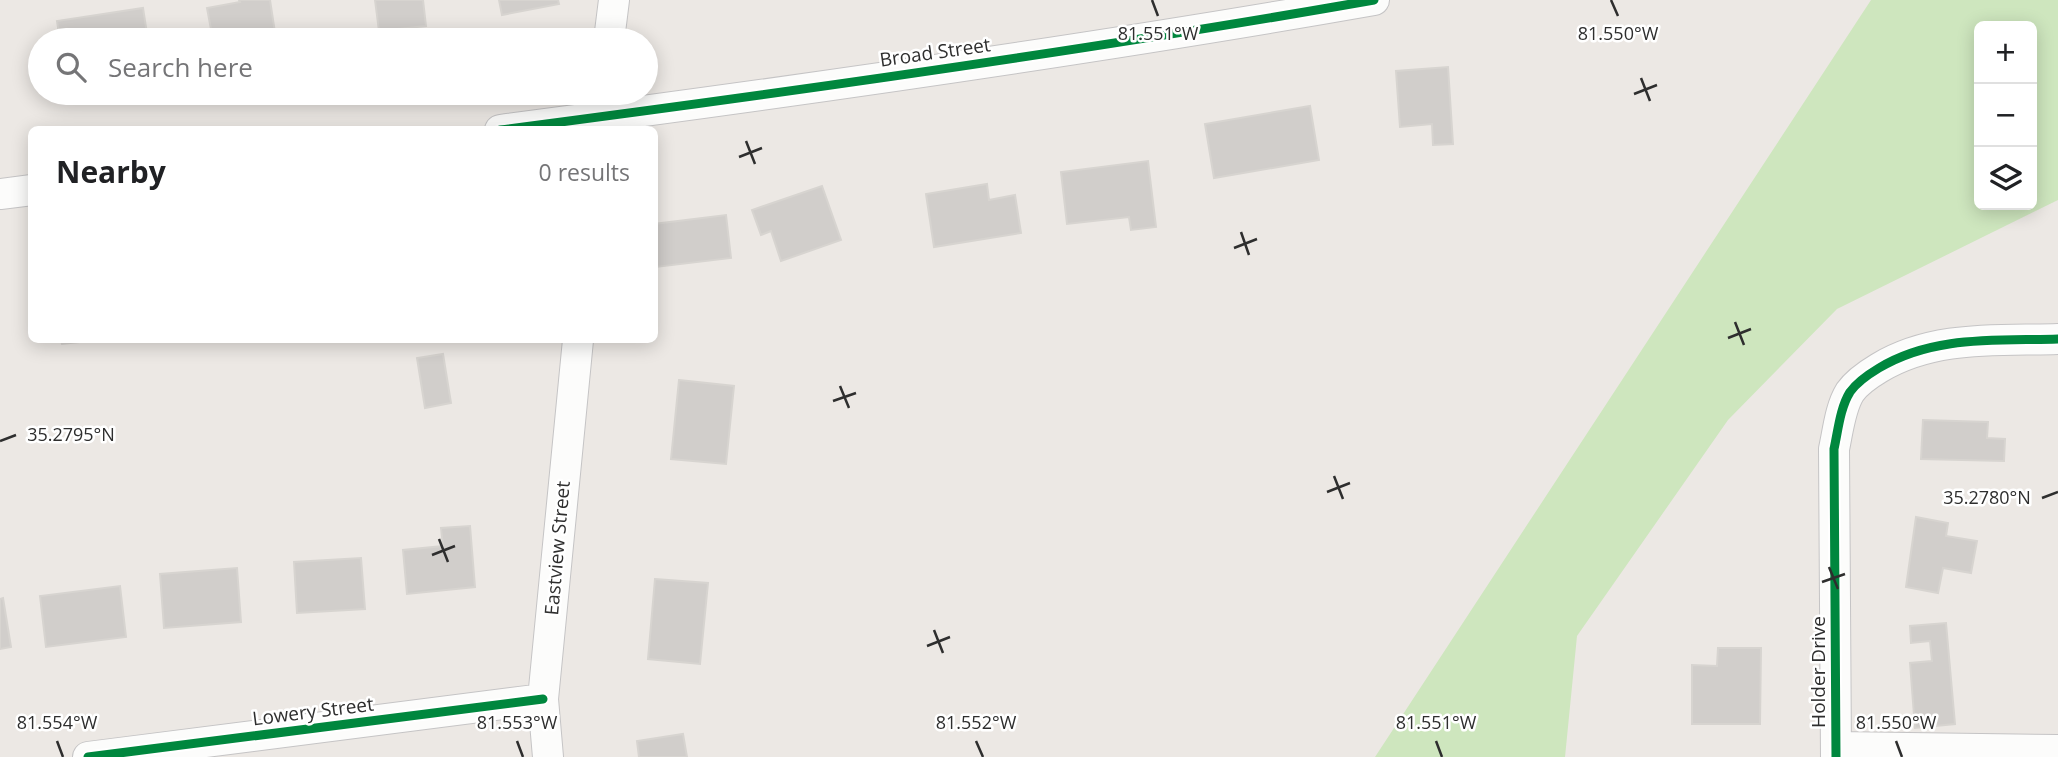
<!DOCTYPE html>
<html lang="en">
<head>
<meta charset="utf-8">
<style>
  :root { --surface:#fff; --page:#f6f6f6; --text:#202124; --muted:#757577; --line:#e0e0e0 }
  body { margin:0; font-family:"Open Sans",sans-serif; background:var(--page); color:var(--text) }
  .controls { position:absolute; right:21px; top:21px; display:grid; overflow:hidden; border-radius:10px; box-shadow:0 4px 18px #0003 }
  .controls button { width:63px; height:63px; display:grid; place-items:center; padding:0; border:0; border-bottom:2px solid var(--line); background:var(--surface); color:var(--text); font:35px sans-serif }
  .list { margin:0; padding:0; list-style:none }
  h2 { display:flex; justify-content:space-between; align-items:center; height:91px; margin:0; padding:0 28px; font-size:30px }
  h2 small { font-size:23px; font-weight:400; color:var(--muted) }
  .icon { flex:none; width:38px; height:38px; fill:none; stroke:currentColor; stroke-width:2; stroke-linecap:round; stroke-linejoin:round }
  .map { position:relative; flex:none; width:2058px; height:757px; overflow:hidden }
  .search { position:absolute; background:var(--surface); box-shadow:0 4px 18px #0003; left:28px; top:28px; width:630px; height:77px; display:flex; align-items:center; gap:18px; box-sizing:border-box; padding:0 24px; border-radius:38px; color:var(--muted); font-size:26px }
  .panel { position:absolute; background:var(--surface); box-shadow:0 4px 18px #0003; left:28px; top:126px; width:630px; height:217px; border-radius:10px }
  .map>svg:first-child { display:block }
  .green { fill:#cee6be; fill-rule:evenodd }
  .building { fill:#d1cecb; stroke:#d7d4d0; stroke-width:2 }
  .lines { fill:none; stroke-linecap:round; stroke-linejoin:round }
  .minor-casing { stroke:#c5c4c5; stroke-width:32 }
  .minor { stroke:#fcfcfb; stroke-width:30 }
  .cycleway-casing { stroke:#fff; stroke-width:13 }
  .cycleway { stroke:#00873e; stroke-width:9 }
  .ticks { fill:none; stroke:#2e2e2e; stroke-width:2.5 }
  .labels { text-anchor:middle; stroke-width:5; stroke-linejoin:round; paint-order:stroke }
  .street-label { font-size:19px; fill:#2e2e2e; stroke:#fff }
  .ticks-label { font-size:18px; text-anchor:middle; fill:#2e2e2e; stroke:#fff; stroke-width:5; stroke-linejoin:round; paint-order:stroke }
</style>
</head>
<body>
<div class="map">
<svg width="2058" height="757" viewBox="0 0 2058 757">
  <rect width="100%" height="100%" fill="#ece8e4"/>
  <path class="green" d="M 1871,0 L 2058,0 L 2058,200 L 1837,309 L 1728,420 L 1577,636 L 1565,757 L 1375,757 ZM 1979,26 L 2032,26 L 2032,205 L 1979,205 Z"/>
  <path class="building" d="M 239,0 L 270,0 L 276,39 L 213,40 L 207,8 L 240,2 Z
    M 375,0 L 423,0 L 426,26 L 379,31 Z
    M 499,0 L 558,0 L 559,4 L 502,15 Z
    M 143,8 L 148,40 L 60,40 L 57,21 Z
    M 1448,67 L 1453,144 L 1433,145 L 1432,124 L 1400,127 L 1396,71 Z
    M 1310,106 L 1319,160 L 1214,178 L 1205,124 Z
    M 1148,161 L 1156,227 L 1131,230 L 1129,217 L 1067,224 L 1061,172 Z
    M 987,184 L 989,200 L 1015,195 L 1021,233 L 934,247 L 926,194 Z
    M 822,186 L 841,240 L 781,261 L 771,231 L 761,235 L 752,210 Z
    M 726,215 L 731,258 L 656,267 L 654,224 Z
    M 61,340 L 98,340 L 62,344 Z
    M 443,354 L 451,403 L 425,408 L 417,358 Z
    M 679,380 L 734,386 L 726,464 L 671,459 Z
    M 1923,420 L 1988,422 L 1987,438 L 2005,439 L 2004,461 L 1921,459 Z
    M 1916,517 L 1948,523 L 1946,536 L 1977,541 L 1971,573 L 1943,568 L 1938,593 L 1906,587 Z
    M 470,526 L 475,587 L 407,594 L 403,550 L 443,546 L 441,528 Z
    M 361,558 L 365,609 L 297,613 L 294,562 Z
    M 237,568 L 241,622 L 164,628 L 160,574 Z
    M 655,579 L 708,583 L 700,664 L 648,659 Z
    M 120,586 L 126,637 L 46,647 L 40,596 Z
    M 3,598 L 11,647 L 0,649 L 0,599 Z
    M 1946,623 L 1955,724 L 1915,728 L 1910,663 L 1932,661 L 1930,641 L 1911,643 L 1910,626 Z
    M 1718,648 L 1761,648 L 1760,724 L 1692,724 L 1692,665 L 1717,666 Z
    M 683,734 L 687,757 L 639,757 L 637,741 Z"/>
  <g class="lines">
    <g class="minor-casing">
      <path id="minor" d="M 609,40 L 614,0
        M 500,130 C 792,92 1084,51 1374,0
        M 0,194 L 32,190
        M 1836,747 L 2058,750
        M 88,757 L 543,699
        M 548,757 L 543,699 L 578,340
        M 1836,757 L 1834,449 C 1838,431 1840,408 1850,392 C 1857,382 1869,374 1879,368 C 1934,335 1996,341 2058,339"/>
    </g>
    <use href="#minor" class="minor"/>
    <g class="cycleway-casing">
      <path id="cycleway" d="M 500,130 C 792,92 1084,51 1374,0
        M 88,757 L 543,699
        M 1836,757 L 1834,449 C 1838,431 1840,408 1850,392 C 1857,382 1869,374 1879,368 C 1934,335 1996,341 2058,339"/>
    </g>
    <use href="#cycleway" class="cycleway"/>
  </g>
  <path class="ticks" d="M 1152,0 L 1158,16M 1611,0 L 1618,16M 1641,78 L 1650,101M 1634,94 L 1657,85M 746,141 L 755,164M 739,157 L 762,148M 1241,232 L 1249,255M 1234,248 L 1257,239M 1735,322 L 1744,345M 1728,338 L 1751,329M 840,386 L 849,408M 833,401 L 856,393M 0,441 L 16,435M 1334,476 L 1343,499M 1327,492 L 1350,483M 2042,498 L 2058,492M 439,539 L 448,562M 432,555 L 455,546M 1829,567 L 1838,589M 1822,582 L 1845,574M 934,630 L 943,653M 927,646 L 950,637M 57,741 L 63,757M 517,741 L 523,757M 976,741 L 983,757M 1436,741 L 1442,757M 1896,741 L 1902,757"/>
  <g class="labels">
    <g class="street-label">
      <text transform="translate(935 52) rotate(-8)" y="7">Broad Street</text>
      <text transform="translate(557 548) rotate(-85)" y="7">Eastview Street</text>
      <text transform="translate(1818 672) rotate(-90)" y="7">Holder Drive</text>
      <text transform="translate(313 711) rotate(-7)" y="7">Lowery Street</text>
    </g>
  </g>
  <g class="ticks-label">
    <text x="1158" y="40">81.551°W</text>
    <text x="1618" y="40">81.550°W</text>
    <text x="71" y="441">35.2795°N</text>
    <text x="1987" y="504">35.2780°N</text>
    <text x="57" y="729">81.554°W</text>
    <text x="517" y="729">81.553°W</text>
    <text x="976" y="729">81.552°W</text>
    <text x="1436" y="729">81.551°W</text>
    <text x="1896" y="729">81.550°W</text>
  </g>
</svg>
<div class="controls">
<button>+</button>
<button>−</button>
<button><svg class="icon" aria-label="layers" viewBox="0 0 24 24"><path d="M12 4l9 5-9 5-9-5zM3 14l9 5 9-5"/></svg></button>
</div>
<div class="search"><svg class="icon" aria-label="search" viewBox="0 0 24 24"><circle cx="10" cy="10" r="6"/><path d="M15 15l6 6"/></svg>Search here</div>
<section class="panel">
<h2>Nearby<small>0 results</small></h2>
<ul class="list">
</ul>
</section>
</div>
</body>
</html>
